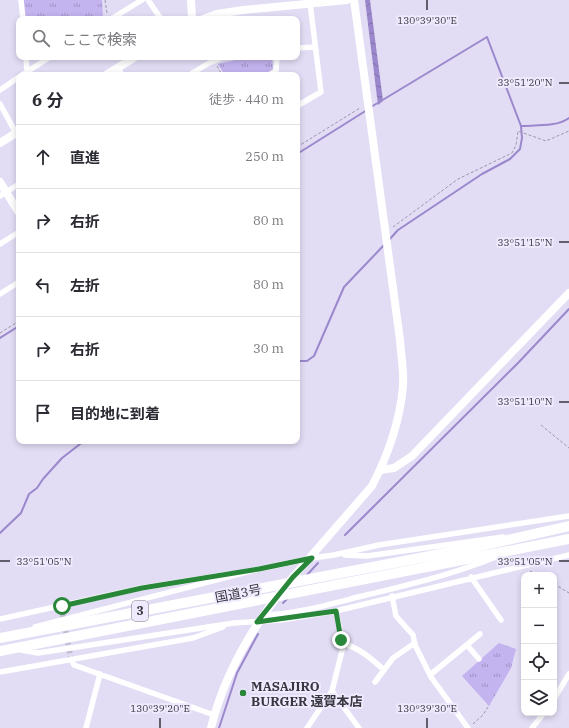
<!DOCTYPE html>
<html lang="ja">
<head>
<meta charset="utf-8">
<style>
  :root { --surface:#fff; --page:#f7f7f7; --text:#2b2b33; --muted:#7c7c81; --line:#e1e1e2 }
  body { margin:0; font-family:"IBM Plex Serif","Noto Sans JP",serif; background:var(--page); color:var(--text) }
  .controls { position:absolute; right:12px; bottom:12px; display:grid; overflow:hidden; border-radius:8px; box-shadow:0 2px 6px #0003 }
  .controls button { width:36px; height:36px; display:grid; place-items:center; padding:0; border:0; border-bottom:1px solid var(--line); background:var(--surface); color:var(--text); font:20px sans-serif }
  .stop { position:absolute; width:12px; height:12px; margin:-9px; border:3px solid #288739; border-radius:50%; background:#fff }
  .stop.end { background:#288739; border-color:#fff; box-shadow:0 1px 4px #0008 }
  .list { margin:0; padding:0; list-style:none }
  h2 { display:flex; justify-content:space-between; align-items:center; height:52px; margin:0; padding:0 16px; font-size:17px }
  h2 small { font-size:13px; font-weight:400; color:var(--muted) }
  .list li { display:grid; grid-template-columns:26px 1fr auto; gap:12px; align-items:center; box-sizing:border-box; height:64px; padding:0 16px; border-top:1px solid var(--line) }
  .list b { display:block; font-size:15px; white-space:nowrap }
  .list em { font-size:13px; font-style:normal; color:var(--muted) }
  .icon { flex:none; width:22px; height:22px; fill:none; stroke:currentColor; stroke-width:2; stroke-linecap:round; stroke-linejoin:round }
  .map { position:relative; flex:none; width:569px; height:728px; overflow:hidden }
  .search { position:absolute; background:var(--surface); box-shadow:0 2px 6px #0003; left:16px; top:16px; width:284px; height:44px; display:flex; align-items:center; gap:10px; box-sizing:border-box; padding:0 14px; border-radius:8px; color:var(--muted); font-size:15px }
  .panel { position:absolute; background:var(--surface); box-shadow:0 2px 6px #0003; left:16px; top:72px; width:284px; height:372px; border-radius:8px }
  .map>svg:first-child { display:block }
  .park { fill:url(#park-tufts) }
  .water { fill:url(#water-waves) }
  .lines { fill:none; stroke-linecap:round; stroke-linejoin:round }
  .stream { stroke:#9b88cc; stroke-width:2 }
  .street-tunnel { stroke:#c0bbd1; stroke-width:5.5; stroke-dasharray:5.5 3; stroke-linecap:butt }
  .path { stroke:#9c97aa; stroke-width:1; stroke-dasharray:3 2; stroke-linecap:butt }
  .street { stroke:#fff; stroke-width:5.5 }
  .secondary { stroke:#fff; stroke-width:8 }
  .highway { stroke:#fff; stroke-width:10 }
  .route { stroke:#288739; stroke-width:5 }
  .ticks { fill:none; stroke:#38363f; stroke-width:1.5 }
  .poi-dot { fill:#288739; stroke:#efeafe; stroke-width:1.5 }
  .labels { text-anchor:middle; stroke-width:4; stroke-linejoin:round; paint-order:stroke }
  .shield { fill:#efeafe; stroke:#6f6c78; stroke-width:1 }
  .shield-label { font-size:12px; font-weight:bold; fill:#38363f }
  .street-label { font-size:13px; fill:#38363f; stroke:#efeafe }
  .poi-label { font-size:13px; font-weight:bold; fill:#38363f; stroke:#efeafe; text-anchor:start }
  .ticks-label { font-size:10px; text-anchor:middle; fill:#38363f; stroke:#efeafe; stroke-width:4; stroke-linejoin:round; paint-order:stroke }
</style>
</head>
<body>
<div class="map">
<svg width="569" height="728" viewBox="0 0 569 728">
  <defs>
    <pattern id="park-tufts" width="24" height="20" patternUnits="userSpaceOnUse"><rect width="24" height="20" fill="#c3b3ef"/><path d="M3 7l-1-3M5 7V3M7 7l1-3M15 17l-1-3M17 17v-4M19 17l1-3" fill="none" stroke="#9f92c3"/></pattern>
    <pattern id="water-waves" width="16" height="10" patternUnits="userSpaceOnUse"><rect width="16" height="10" fill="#9b88cc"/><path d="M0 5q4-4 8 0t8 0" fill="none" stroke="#7f70a7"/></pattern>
  </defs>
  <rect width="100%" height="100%" fill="#e2dcf5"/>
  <path class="park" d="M 23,0 L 102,0 L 103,19 L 25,19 Z
    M 249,57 L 272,57 L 273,69 L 263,75 L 225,75 L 218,64 Z
    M 499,643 L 516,649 L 511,668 L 489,706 L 462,676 Z"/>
  <path class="water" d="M 365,0 L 370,0 L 383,101 L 378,105 Z"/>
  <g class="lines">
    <path class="stream" d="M 371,107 L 487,37 L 521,126 L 522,138 L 520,149 L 510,159 L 482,174 L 398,230 L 389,240
      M 521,126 C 536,125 557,127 569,118
      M 297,154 L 367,110
      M 0,338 L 19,326
      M 297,361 L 307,361 L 314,356 L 344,287 L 385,244
      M 0,533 L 21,513 L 29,494 L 37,488 L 43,479 L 62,458 L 84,441
      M 345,535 L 518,363 L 569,309
      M 306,576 L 318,563
      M 283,603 L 288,598
      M 219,728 L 237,673 L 258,634"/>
    <path class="street-tunnel" d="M 61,606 L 71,659"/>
    <path class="path" d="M 105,0 L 107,13
      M 217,66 L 222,75
      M 297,147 L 360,108
      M 393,227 L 458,179 L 512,153 L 516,145 L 518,131 L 546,141 L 569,131
      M 0,333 L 19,321
      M 541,425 L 569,448
      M 530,571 L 537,575
      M 554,584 L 569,593
      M 473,724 L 483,715 L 488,707"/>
    <path class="street" d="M 21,0 L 23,19
      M 148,0 L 161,19
      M 111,19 L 142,0
      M 297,48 L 315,47
      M 26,57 L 27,72
      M 118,67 L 122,75
      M 22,75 L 50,57
      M 189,75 L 209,63 L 224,57
      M 270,75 L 276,71 L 277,57
      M 0,90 L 19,77
      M 0,104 L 16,133
      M 297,106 L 321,92 L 310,3
      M 0,196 L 19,184
      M 0,244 L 19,232
      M 0,294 L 19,282
      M 345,555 L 367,556 L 503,537
      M 471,577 L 501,620
      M 392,596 L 396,616 L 413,635 L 415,645 L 431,677 L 468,728
      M 336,611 L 343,647 L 332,691 L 359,728
      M 263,615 C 296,614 327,605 358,597 C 405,586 451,575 496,557
      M 0,619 L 141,588 L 229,574
      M 35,627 L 259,569 L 312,558 L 334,555 L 379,545 L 569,516
      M 342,643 C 359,648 371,658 384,670
      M 467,645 L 479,659
      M 21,650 L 38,653 L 234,623 L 281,620 L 336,611 L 569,555
      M 71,659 L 74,665 L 214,715
      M 0,672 L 193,638 L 223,627
      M 430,675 L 480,634
      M 375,682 L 393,658 L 415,643
      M 554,699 L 569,674
      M 86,728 L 100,674
      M 307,728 L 332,691
      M 532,728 L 544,713"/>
    <path class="secondary" d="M 191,0 L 192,19
      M 203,19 L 217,14 L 243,10 L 347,0
      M 106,75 L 135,57
      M 0,143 L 19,131
      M 0,182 L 19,213
      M 380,470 L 394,468 L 412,456 L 569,293
      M 286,585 L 372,486 C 388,455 400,421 403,386 C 404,371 401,355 400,340 L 354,0
      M 211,728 C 223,679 248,634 279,594"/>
    <path class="highway" d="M 0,638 L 477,547 L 569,526
      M 0,651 L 569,539"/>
  </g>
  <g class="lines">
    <path class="route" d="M 62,606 L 142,588 L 259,569 L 312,558 L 293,577 L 257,622 L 336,611 L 341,640"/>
  </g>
  <path class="ticks" d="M 427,0 L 427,10M 559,83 L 569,83M 559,242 L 569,242M 559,402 L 569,402M 0,561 L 10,561M 559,561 L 569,561M 160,718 L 160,728M 427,718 L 427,728"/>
  <circle class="poi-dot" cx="243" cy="693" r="4"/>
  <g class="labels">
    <rect class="shield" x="132" y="601" width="16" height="20" rx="3"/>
    <g class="shield-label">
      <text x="140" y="615">3</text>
    </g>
    <g class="street-label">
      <text transform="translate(238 593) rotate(-11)" y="5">国道3号</text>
    </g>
    <g class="poi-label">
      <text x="251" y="691">MASAJIRO<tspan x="251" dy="15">BURGER 遠賀本店</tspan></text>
    </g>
  </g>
  <g class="ticks-label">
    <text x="427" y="24">130°39'30"E</text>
    <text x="525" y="86">33°51'20"N</text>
    <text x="525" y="246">33°51'15"N</text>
    <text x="525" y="405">33°51'10"N</text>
    <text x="44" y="565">33°51'05"N</text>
    <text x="525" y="565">33°51'05"N</text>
    <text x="160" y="712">130°39'20"E</text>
    <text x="427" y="712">130°39'30"E</text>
  </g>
</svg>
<div class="controls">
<button>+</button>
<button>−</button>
<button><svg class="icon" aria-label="locate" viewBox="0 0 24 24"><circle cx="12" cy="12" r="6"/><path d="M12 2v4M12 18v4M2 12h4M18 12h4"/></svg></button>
<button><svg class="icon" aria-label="layers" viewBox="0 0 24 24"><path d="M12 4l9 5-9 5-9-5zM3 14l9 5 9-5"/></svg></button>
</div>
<div class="stop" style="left:62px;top:606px"></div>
<div class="stop end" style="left:341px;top:640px"></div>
<div class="search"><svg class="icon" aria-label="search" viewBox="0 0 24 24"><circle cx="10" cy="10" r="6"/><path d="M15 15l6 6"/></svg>ここで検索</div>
<section class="panel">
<h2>6 分<small>徒歩 · 440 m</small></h2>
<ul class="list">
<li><svg class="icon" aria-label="ahead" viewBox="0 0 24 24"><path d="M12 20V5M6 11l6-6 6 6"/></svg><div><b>直進</b></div><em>250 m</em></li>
<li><svg class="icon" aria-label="right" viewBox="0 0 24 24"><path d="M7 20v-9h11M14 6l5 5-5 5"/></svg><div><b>右折</b></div><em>80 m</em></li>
<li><svg class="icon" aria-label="left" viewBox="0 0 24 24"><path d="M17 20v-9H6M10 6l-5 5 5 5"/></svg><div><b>左折</b></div><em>80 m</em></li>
<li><svg class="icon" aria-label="right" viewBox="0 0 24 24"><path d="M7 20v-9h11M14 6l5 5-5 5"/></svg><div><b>右折</b></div><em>30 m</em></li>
<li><svg class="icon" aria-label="arrive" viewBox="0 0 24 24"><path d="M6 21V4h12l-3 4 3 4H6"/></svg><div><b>目的地に到着</b></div></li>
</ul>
</section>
</div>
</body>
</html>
